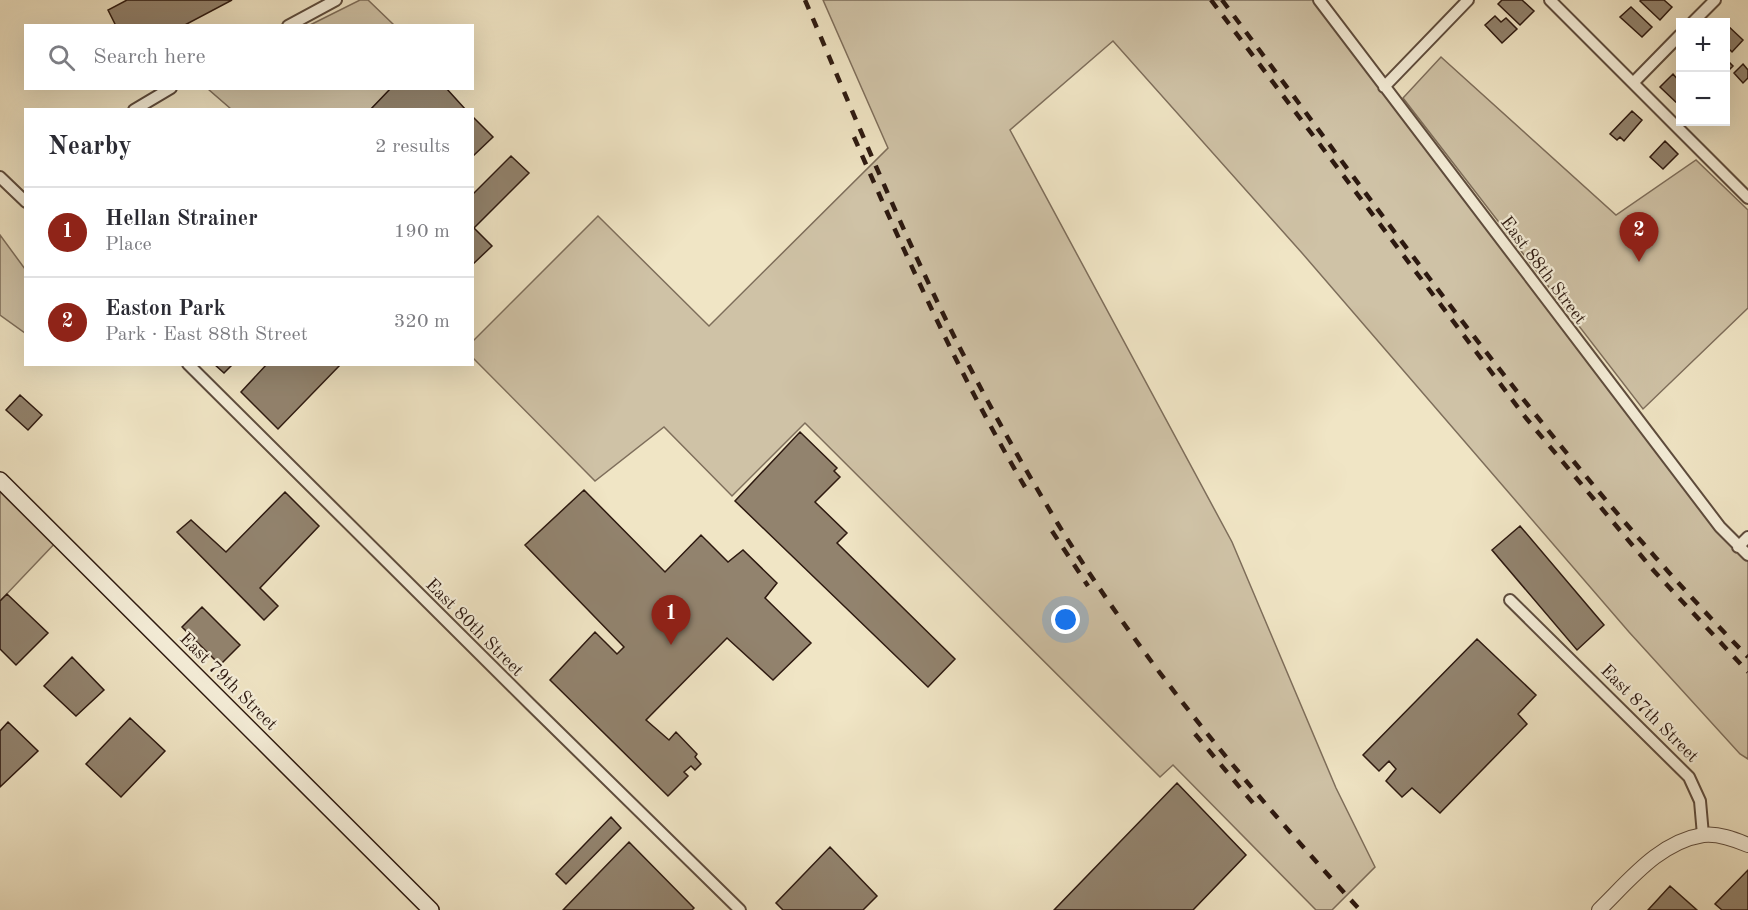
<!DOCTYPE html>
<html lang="en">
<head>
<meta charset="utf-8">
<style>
  :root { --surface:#fff; --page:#f2f2f3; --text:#2b2b33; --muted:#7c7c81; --line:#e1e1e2; --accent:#8f2418 }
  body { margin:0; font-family:"Old Standard TT",serif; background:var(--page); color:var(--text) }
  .controls { position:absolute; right:18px; top:18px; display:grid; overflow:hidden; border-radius:0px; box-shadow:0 6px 24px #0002 }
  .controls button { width:54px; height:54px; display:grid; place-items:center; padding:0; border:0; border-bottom:2px solid var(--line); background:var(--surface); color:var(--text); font:30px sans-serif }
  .you { position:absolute; left:1066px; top:620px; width:21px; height:21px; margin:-15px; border:4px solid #fff; border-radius:50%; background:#1a73e8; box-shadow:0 0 0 9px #1a73e833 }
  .badge { display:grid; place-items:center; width:39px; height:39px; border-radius:50%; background:var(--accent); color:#fff; font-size:20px; font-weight:700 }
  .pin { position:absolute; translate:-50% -50px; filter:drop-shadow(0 2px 3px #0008) }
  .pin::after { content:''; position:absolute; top:32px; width:21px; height:18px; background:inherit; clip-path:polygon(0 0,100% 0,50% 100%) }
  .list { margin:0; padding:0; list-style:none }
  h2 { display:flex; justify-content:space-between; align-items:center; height:78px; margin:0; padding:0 24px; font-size:26px }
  h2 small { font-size:20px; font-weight:400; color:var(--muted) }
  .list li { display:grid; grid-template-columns:39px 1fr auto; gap:18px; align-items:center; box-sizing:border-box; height:90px; padding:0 24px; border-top:2px solid var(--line) }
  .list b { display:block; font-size:22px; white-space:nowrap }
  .list p { margin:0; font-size:20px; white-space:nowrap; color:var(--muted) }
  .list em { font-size:20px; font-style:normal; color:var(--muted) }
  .icon { flex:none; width:33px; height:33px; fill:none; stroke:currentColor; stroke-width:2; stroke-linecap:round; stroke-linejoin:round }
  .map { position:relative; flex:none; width:1748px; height:910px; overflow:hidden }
  .search { position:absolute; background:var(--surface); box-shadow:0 6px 24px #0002; left:24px; top:24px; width:450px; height:66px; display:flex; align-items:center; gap:15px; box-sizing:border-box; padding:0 21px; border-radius:0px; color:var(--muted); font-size:22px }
  .panel { position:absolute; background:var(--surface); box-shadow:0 6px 24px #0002; left:24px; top:108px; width:450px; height:258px; border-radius:0px }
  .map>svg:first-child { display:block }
  .green { fill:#cfc2a6; stroke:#7e6e5b; stroke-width:1.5 }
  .building { fill:#92836e; stroke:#2d1910; stroke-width:1.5 }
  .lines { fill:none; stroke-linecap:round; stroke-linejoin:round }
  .minor-casing { stroke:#5e4c3d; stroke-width:14 }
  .tertiary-casing { stroke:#5e4c3d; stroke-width:16 }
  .secondary-casing { stroke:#2d1910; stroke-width:18 }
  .minor { stroke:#f5eed9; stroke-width:10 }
  .tertiary { stroke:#f5eed9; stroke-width:14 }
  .secondary { stroke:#f5eed9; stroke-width:15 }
  .rail { stroke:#2d1910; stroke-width:4.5; stroke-dasharray:10 10; stroke-linecap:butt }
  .labels { text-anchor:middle; stroke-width:4.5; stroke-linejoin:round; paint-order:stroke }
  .street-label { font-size:18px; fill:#2d1910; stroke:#f5eed9 }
</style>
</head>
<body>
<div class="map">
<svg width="1748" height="910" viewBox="0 0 1748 910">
  <rect width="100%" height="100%" fill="#f0e5c5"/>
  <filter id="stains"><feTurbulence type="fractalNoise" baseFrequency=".00333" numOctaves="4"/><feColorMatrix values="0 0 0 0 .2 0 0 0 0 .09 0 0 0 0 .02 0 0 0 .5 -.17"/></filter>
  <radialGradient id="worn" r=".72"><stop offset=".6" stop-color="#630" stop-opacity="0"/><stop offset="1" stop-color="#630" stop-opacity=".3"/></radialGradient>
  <path class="green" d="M 360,0 L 368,0 L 394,25 L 310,25 Z
    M 823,0 L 1319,0 L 1748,555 L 1748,759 L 1740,754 L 1629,632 L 1302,253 L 1113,41 L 1010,130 L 1232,542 L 1336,788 L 1375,867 L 1332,910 L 1316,910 L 1173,765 L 1160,777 L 805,423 L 732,496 L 664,427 L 595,481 L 473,358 L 473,341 L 598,216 L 709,326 L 888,148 Z
    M 1441,57 L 1616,215 L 1696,160 L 1748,210 L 1748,308 L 1643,409 L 1403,98 Z
    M 208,89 L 391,89 L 370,110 L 231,109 Z
    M 0,235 L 25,269 L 25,333 L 0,315 Z
    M 0,480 L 59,539 L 0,601 Z"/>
  <path class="building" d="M 127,0 L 232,0 L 183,26 L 116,26 L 108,10 Z
    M 1502,0 L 1522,0 L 1534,11 L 1520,25 L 1498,4 Z
    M 1641,0 L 1664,0 L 1672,7 L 1660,20 L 1640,1 Z
    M 1631,7 L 1652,27 L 1642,37 L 1620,17 Z
    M 1495,16 L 1501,22 L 1506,18 L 1517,29 L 1502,43 L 1485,25 Z
    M 1726,24 L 1743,40 L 1732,52 L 1726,46 Z
    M 1726,59 L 1733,66 L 1726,73 Z
    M 1743,64 L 1748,70 L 1748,78 L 1743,83 L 1734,73 Z
    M 1673,74 L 1680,82 L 1680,106 L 1660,87 Z
    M 391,88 L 446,88 L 466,110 L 370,110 Z
    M 1632,111 L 1642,120 L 1624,141 L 1620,137 L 1617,140 L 1610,134 Z
    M 472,116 L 493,137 L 472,157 Z
    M 1665,141 L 1678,154 L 1663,169 L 1650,157 Z
    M 511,156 L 529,173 L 474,228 L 492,246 L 472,265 L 472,195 Z
    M 214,364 L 233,364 L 224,373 Z
    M 267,364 L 341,364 L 278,429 L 241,392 Z
    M 20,395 L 42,415 L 28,430 L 6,410 Z
    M 800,432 L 837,468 L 834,471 L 840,477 L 815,502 L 847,533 L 837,543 L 955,659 L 928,687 L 735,501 Z
    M 584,490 L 665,572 L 701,535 L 728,562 L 743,550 L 777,583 L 765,598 L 811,643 L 773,680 L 727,638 L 646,720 L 669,740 L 676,732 L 697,754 L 695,757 L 701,764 L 695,770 L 691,766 L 684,772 L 688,776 L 668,796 L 550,680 L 595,632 L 617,654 L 624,647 L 525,545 Z
    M 285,492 L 319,526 L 260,588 L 278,606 L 264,620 L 177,532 L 191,520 L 226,552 Z
    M 1520,526 L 1604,625 L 1577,650 L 1492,550 Z
    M 7,594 L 48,633 L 16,665 L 0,649 L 0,601 Z
    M 202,607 L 240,645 L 220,665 L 182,627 Z
    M 1477,639 L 1536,695 L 1518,714 L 1527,724 L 1440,813 L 1412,788 L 1402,797 L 1386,781 L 1396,769 L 1389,761 L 1379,771 L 1363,755 Z
    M 72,657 L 104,690 L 76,716 L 44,686 Z
    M 130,718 L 165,751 L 121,797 L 86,764 Z
    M 8,722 L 38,751 L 0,787 L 0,731 Z
    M 1177,783 L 1246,855 L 1193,910 L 1054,910 Z
    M 611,817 L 621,828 L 566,884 L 556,874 Z
    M 629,842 L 694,908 L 692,910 L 563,910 Z
    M 830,847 L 877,896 L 863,910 L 783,910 L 776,903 Z
    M 1748,870 L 1748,910 L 1722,910 L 1715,904 Z
    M 1670,886 L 1697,910 L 1648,910 Z"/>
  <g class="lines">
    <g class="minor-casing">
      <path id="minor" d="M 1319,0 L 1720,527 L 1748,555
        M 1550,0 L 1748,198
        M 1693,22 L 1715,0
        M 288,26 L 336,0
        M 1633,83 L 1680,35
        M 1384,87 L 1468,0
        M 134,110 L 171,88
        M 0,177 L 26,202
        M 188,364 L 530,704 L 740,910
        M 1738,547 L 1748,537
        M 1510,600 L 1689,777 L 1700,801 L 1703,835"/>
    </g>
    <g class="tertiary-casing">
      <path id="tertiary" d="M 1599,910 C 1629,881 1659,842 1703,835 C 1718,833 1734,839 1748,845"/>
    </g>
    <g class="secondary-casing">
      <path id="secondary" d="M 0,480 L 431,910"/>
    </g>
    <use href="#minor" class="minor"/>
    <use href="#tertiary" class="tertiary"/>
    <use href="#secondary" class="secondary"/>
    <path class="rail" d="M 805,0 C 852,110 898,222 951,330 C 984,397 1020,461 1058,524 C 1144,664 1249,789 1360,910
      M 1211,0 L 1526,418 L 1654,571 L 1748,672
      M 1222,0 C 1390,224 1552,456 1748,657
      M 854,137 C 906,256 959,375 1025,487
      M 1052,531 L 1088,586
      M 1195,734 L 1253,803"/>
  </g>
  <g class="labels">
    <g class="street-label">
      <text transform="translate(1544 270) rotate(53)" y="6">East 88th Street</text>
      <text transform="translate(475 627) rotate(45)" y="6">East 80th Street</text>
      <text transform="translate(229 681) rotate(45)" y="6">East 79th Street</text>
      <text transform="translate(1650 713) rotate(45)" y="6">East 87th Street</text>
    </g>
  </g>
  <rect width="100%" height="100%" filter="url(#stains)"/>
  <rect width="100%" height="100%" fill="url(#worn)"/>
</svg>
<div class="controls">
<button>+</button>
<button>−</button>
</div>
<div class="you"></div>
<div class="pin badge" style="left:671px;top:645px">1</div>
<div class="pin badge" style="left:1639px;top:262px">2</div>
<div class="search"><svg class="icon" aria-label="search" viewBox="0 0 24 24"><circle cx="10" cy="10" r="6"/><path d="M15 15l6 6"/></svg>Search here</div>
<section class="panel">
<h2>Nearby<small>2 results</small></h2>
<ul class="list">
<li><span class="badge">1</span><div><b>Hellan Strainer</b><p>Place</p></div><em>190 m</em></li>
<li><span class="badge">2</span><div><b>Easton Park</b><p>Park · East 88th Street</p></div><em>320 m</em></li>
</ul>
</section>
</div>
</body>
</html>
